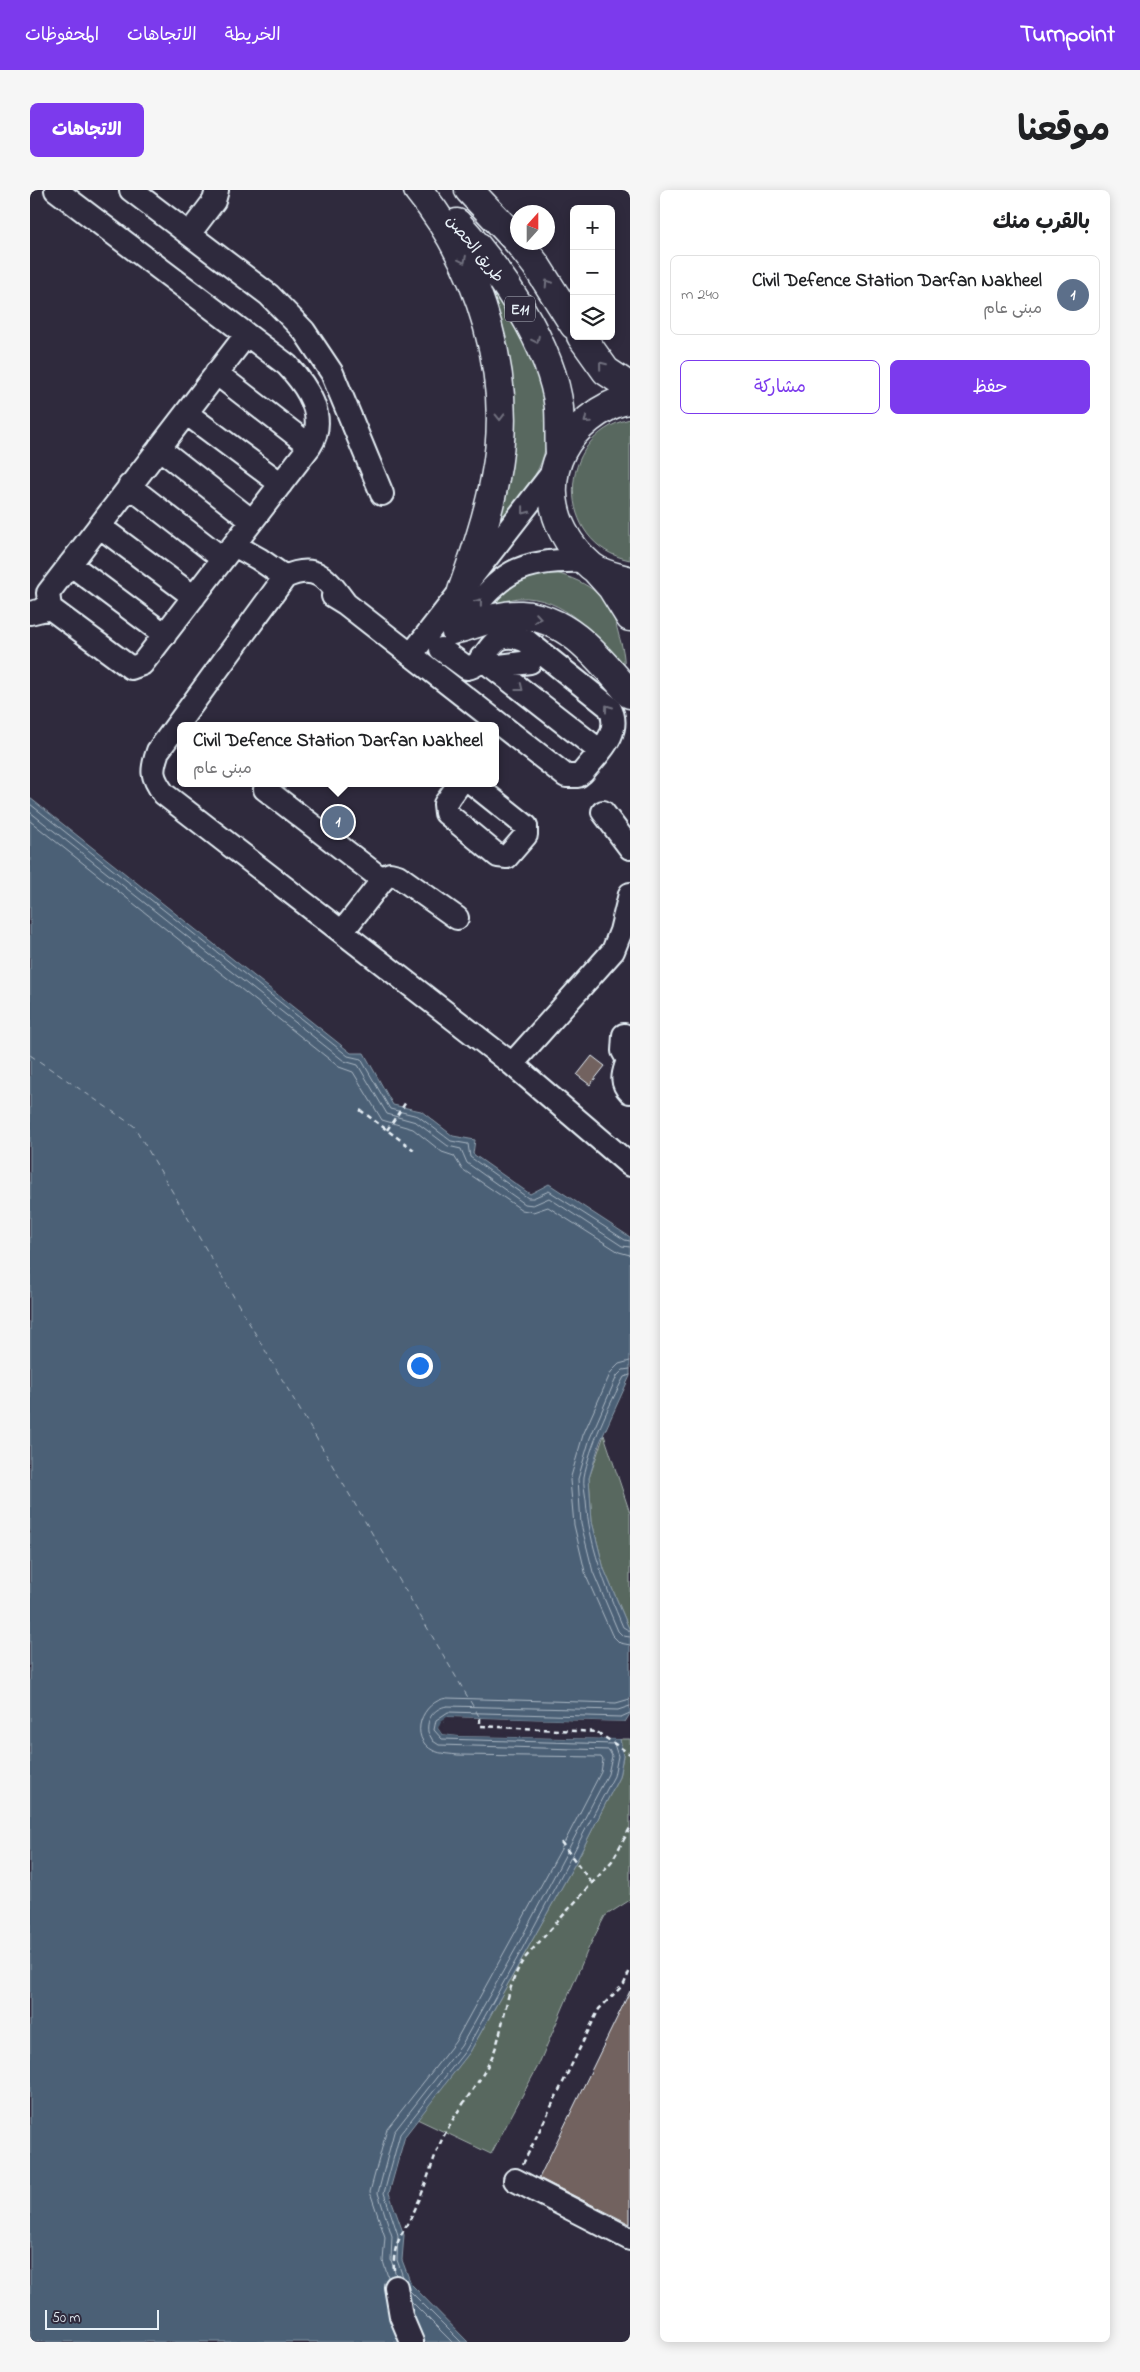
<!DOCTYPE html>
<html lang="ar">
<head>
<meta charset="utf-8">
<style>
  :root { --surface:#fff; --page:#f6f6f6; --text:#202124; --muted:#757577; --line:#e0e0e0; --accent:#7c3aed }
  body { margin:0; font-family:"Indie Flower","Playpen Sans Arabic",sans-serif; background:var(--page); color:var(--text); direction:rtl }
  .controls { position:absolute; right:15px; top:15px; display:grid; overflow:hidden; border-radius:8px; box-shadow:0 2px 12px #0003 }
  .controls button { width:45px; height:45px; display:grid; place-items:center; padding:0; border:0; border-bottom:1px solid var(--line); background:var(--surface); color:var(--text); font:25px sans-serif }
  .compass { position:absolute; left:480px; top:15px; width:45px; height:45px; border-radius:50%; background:var(--surface); box-shadow:0 2px 12px #0003; rotate:21deg }
  .scale { position:absolute; left:15px; bottom:12px; width:114px; box-sizing:border-box; padding-left:5px; border:2px solid #e8f1f8; border-top:0; font-size:14px; line-height:18px; white-space:nowrap; color:#e8f1f8; -webkit-text-stroke:4px #2f2a3d; paint-order:stroke }
  .you { position:absolute; left:389px; top:1175px; width:18px; height:18px; margin:-12px; border:4px solid #fff; border-radius:50%; background:#1a73e8; box-shadow:0 0 0 8px #1a73e833 }
  .badge { display:grid; place-items:center; width:32px; height:32px; border-radius:50%; background:var(--accent); color:#fff; font-size:16px; font-weight:700 }
  .pin { position:absolute; translate:-50% -50%; border:2px solid #fff; box-shadow:0 1px 5px #0006 }
  .popup { position:absolute; left:147px; top:532px; width:322px; height:65px; box-sizing:border-box; display:grid; place-content:center; border-radius:8px; background:var(--surface); filter:drop-shadow(0 1px 4px #0005); font-size:16px; white-space:nowrap; color:var(--muted) }
  .popup b { font-size:19px; color:var(--text) }
  .popup::after { content:''; position:absolute; left:50%; top:100%; margin-left:-10px; border:10px solid transparent; border-top-color:var(--surface) }
  .list { margin:0; padding:0; list-style:none }
  h2 { display:flex; justify-content:space-between; align-items:center; height:65px; margin:0; padding:0 20px; font-size:21px }
  h2 small { font-size:16px; font-weight:400; color:var(--muted) }
  .list li { display:grid; grid-template-columns:32px 1fr auto; gap:15px; align-items:center; box-sizing:border-box; height:80px; margin:0 10px 10px; padding:0 10px; border:1px solid var(--line); border-radius:8px }
  .list b { display:block; font-size:19px; white-space:nowrap }
  .list p { margin:0; font-size:16px; white-space:nowrap; color:var(--muted) }
  .list em { font-size:16px; font-style:normal; color:var(--muted) }
  .actions { display:flex; gap:10px; padding:15px 20px }
  .actions a { flex:1; padding:11px 0; border:1px solid var(--accent); border-radius:8px; text-align:center; font-size:18px; color:var(--accent) }
  .actions .main { background:var(--accent); color:#fff }
  .icon { flex:none; width:28px; height:28px; fill:none; stroke:currentColor; stroke-width:2; stroke-linecap:round; stroke-linejoin:round }
  .map { position:relative; flex:none; width:600px; height:2152px; overflow:hidden; direction:ltr; border-radius:8px }
  header { display:flex; align-items:center; gap:30px; box-sizing:border-box; height:70px; padding:0 25px; background:var(--accent); color:#fff }
  header strong { font-size:24px }
  nav { display:flex; gap:28px; margin-inline-start:auto; font-size:18px }
  .intro { display:flex; align-items:center; justify-content:space-between; box-sizing:border-box; height:120px; padding:0 30px }
  h1 { margin:0; font-size:35px }
  .button { padding:12px 22px; border-radius:8px; background:var(--accent); color:#fff; font-size:18px; font-weight:700 }
  main { display:flex; gap:30px; padding:0 30px }
  aside { flex:1; background:var(--surface); border-radius:8px; box-shadow:0 2px 12px #0003 }
  .map>svg:first-child { display:block }
  .green { fill:#59685e; stroke:#a0acab }
  .water { fill:#4c6176; stroke:#8a9baa }
  .pier { fill:#2f2a3d }
  .lines { fill:none; stroke-linecap:round; stroke-linejoin:round }
  .shore { stroke:#aab7c4; stroke-width:1 }
  .ferry { stroke:#aab7c4; stroke-width:1; stroke-dasharray:6 5; stroke-linecap:butt }
  .building { fill:#72625f; stroke:#e8f1f8 }
  .minor-casing { stroke:#e8f1f8; stroke-width:26 }
  .major-casing { stroke:#e8f1f8; stroke-width:31 }
  .path { stroke:#e8f1f8; stroke-width:2.5; stroke-dasharray:5 4; stroke-linecap:butt }
  .minor { stroke:#2f2a3d; stroke-width:22 }
  .major { stroke:#2f2a3d; stroke-width:28 }
  .oneway { stroke:#70707e }
  .labels { text-anchor:middle; stroke-width:4.5; stroke-linejoin:round; paint-order:stroke }
  .shield { fill:#2f2a3d; stroke:#b0b5c0; stroke-width:1 }
  .shield-label { font-size:15px; font-weight:bold; fill:#e8f1f8 }
  .street-label { font-size:16px; fill:#e8f1f8; stroke:#2f2a3d }
</style>
</head>
<body>
<header>
<strong>Turnpoint</strong>
<nav><a>الخريطة</a><a>الاتجاهات</a><a>المحفوظات</a></nav>
</header>
<div class="intro"><h1>موقعنا</h1><a class="button">الاتجاهات</a></div>
<main>
<aside>
<h2>بالقرب منك<small></small></h2>
<ul class="list">
<li><span class="badge" style="background:#5c6f8a">1</span><div><b>Civil Defence Station Darfan Nakheel</b><p>مبنى عام</p></div><em>240 m</em></li>
</ul>
<div class="actions"><a class="main">حفظ</a><a>مشاركة</a></div>
</aside>
<div class="map">
<svg width="600" height="2152" viewBox="0 0 600 2152">
  <rect width="100%" height="100%" fill="#2f2a3d"/>
  <filter id="ink" filterUnits="userSpaceOnUse"><feTurbulence type="fractalNoise" baseFrequency=".02" numOctaves="2"/><feDisplacementMap in="SourceGraphic" scale="10" xChannelSelector="R" yChannelSelector="G"/><feConvolveMatrix kernelMatrix="1 2 1 2 8 2 1 2 1" color-interpolation-filters="sRGB"/></filter>
  <g filter="url(#ink)">
    <path class="green" d="M 452,86 C 487,137 542,222 505,285 C 494,303 478,320 466,337 L 472,302 Z
      M 600,229 L 600,370 C 524,355 525,245 600,229 Z
      M 523,382 C 561,393 580,406 589,446 C 592,456 595,466 594,477 C 566,446 534,405 488,408 C 481,409 472,412 465,414 C 470,390 502,384 523,382 Z
      M 574,1245 L 600,1323 L 600,1441 L 574,1379 L 562,1332 L 559,1288 Z
      M 590,1549 L 600,1549 L 600,1710 L 575,1726 L 559,1757 L 508,1876 L 461,1964 L 387,1929 L 440,1862 L 548,1668 L 589,1587 L 593,1566 Z"/>
    <path class="water" d="M 0,608 L 321,863 L 334,863 L 363,915 L 391,921 L 423,946 L 445,950 L 443,964 L 500,1004 L 519,994 L 600,1047 L 600,1186 L 570,1252 L 559,1288 L 562,1332 L 574,1379 L 600,1441 L 600,1524 L 595,1532 L 418,1527 L 408,1538 L 412,1544 L 429,1546 L 590,1549 L 593,1566 L 589,1587 L 548,1668 L 440,1862 L 375,1946 L 359,2003 L 374,2045 L 372,2070 L 381,2094 L 438,2152 L 0,2152 Z"/>
    <path class="pier" d="M 417,1527 L 450,1528 L 598,1532 L 595,1534 L 418,1529 L 413,1533 L 411,1538 L 413,1542 L 429,1543 L 590,1546 L 592,1549 L 429,1546 L 412,1544 L 408,1538 L 411,1531 Z"/>
    <g class="lines">
      <path class="shore" d="M 0,614 L 318,866 L 331,869 L 360,919 L 388,926 L 421,951 L 438,954 L 440,967 L 498,1008 L 503,1008 L 519,1001 L 595,1050 L 600,1051
        M 0,622 L 314,871 L 328,875 L 357,924 L 386,932 L 418,956 L 431,959 L 437,973 L 495,1014 L 503,1015 L 519,1008 L 592,1056 L 600,1057
        M 0,631 L 309,877 L 323,882 L 352,930 L 383,939 L 412,962 L 424,966 L 432,979 L 492,1020 L 503,1022 L 518,1017 L 589,1062 L 600,1065
        M 600,1171 L 589,1174 L 581,1182 L 553,1245 L 540,1290 L 544,1335 L 556,1386 L 582,1445 L 590,1453 L 600,1455
        M 600,1179 L 593,1180 L 587,1186 L 560,1248 L 548,1289 L 551,1334 L 563,1382 L 588,1441 L 593,1446 L 600,1447
        M 600,1185 L 594,1187 C 580,1213 559,1258 554,1287 C 553,1294 555,1302 556,1310 C 559,1355 575,1395 593,1437 L 600,1441
        M 366,2085 L 361,2070 L 362,2046 L 348,2003 L 364,1942 L 431,1856 L 485,1760 L 578,1584 L 582,1566 L 579,1560 L 409,1555 L 403,1551 L 398,1542 C 396,1528 405,1518 417,1516 L 588,1520 L 600,1516
        M 358,2087 L 353,2071 L 355,2047 L 340,2002 L 357,1939 L 425,1852 L 531,1659 L 571,1582 L 573,1570 L 571,1567 L 428,1565 C 421,1564 411,1564 404,1561 C 377,1548 392,1511 417,1508 L 586,1513 L 600,1509
        M 373,2087 L 367,2070 L 368,2045 L 354,2003 L 370,1944 L 436,1860 L 490,1763 L 584,1586 L 588,1566 L 584,1554 L 412,1549 L 404,1540 L 406,1530 L 418,1522 L 591,1527 L 600,1523
        M 379,2100 L 431,2152
        M 381,2111 L 422,2152"/>
      <path class="ferry" d="M 0,865 L 104,936 L 450,1528"/>
    </g>
    <path class="building" d="M 562,866 L 575,876 L 560,895 L 547,885 Z
      M 600,1801 L 600,2034 L 509,1988 Z"/>
    <g class="lines">
      <g class="minor-casing">
        <path id="minor" d="M 26,0 L 257,175 C 277,196 298,227 280,256 L 112,474 L 101,478 L 20,418 L 18,403 L 216,145
          M 101,0 L 239,105 L 274,141 L 302,183 L 352,304
          M 159,44 L 184,11 L 187,0
          M 186,183 L 280,256
          M 156,223 L 251,294
          M 129,258 L 222,331
          M 99,296 L 193,369
          M 69,336 L 164,407
          M 204,355 L 229,369 L 255,387
          M 40,374 L 135,445
          M 303,406 L 316,414 L 536,586 L 548,586 L 553,582 C 568,563 594,542 579,517 L 498,452 C 457,432 461,475 437,478 L 411,459
          M 316,414 C 298,390 287,372 255,387 L 128,561 C 121,581 121,586 134,604 L 482,874 L 600,975
          M 0,423 L 20,418
          M 423,443 C 470,387 478,369 556,371
          M 381,465 L 524,281
          M 451,468 L 570,561
          M 462,477 L 500,472 L 504,457
          M 430,593 L 415,614 L 416,623 L 468,666 L 477,667 L 496,645 L 496,636 L 442,593
          M 235,599 L 353,690
          M 573,622 L 600,658
          M 312,742 L 355,687 L 360,684 L 368,686 L 427,728
          M 594,845 L 593,861 L 598,870 C 594,883 589,891 600,902
          M 482,874 L 583,761 L 591,741 L 600,704
          M 485,1990 L 600,2049
          M 366,2097 L 371,2126 L 382,2152"/>
      </g>
      <g class="major-casing">
        <path id="major" d="M 388,0 C 451,77 485,189 465,288 C 458,326 445,364 432,401
          M 439,0 L 488,52
          M 427,33 C 469,79 522,155 529,218 C 530,233 529,249 530,264
          M 488,52 L 506,75 L 544,135
          M 551,146 L 576,181 L 600,197
          M 600,210 C 586,211 570,220 559,229 C 508,270 513,335 561,376 C 572,385 587,387 600,391
          M 565,379 L 582,398 L 600,427
          M 427,439 C 447,434 470,424 491,425 C 540,428 570,470 600,504"/>
      </g>
      <path class="path" d="M 330,920 L 384,960
        M 357,940 L 376,912
        M 450,1528 L 450,1536 L 567,1542 L 600,1564
        M 531,1652 L 561,1692
        M 493,1974 L 569,1819 L 594,1794 L 600,1780
        M 364,2080 C 362,2051 375,2042 386,2017 C 398,1992 403,1964 417,1940 C 431,1913 453,1890 464,1862 C 476,1831 475,1797 494,1769 L 582,1671 L 600,1638"/>
      <use href="#minor" class="minor"/>
      <use href="#major" class="major"/>
    </g>
    <defs><path id="oneway-chevron" d="M-2-3.5L2.5 0L-2 3.5" fill="none" stroke-width="1.6" stroke-linecap="round" stroke-linejoin="round" transform="scale(1.25)"/></defs>
    <g class="oneway">
      <use href="#oneway-chevron" transform="translate(433 70) rotate(64)"/>
      <use href="#oneway-chevron" transform="translate(518 93) rotate(-123)"/>
      <use href="#oneway-chevron" transform="translate(506 150) rotate(64)"/>
      <use href="#oneway-chevron" transform="translate(572 175) rotate(-129)"/>
      <use href="#oneway-chevron" transform="translate(470 227) rotate(89)"/>
      <use href="#oneway-chevron" transform="translate(557 230) rotate(141)"/>
      <use href="#oneway-chevron" transform="translate(495 321) rotate(128)"/>
      <use href="#oneway-chevron" transform="translate(449 412) rotate(-51)"/>
      <use href="#oneway-chevron" transform="translate(508 428) rotate(9)"/>
      <use href="#oneway-chevron" transform="translate(490 498) rotate(38)"/>
      <use href="#oneway-chevron" transform="translate(578 518) rotate(-126)"/>
    </g>
  </g>
  <g class="labels">
    <rect class="shield" x="475" y="106.5" width="30" height="25" rx="4"/>
    <g class="shield-label">
      <text x="490" y="124">E11</text>
    </g>
    <g class="street-label">
      <text transform="translate(446 58) rotate(51)" y="6">طريق الحصن</text>
    </g>
  </g>
</svg>
<div class="controls">
<button>+</button>
<button>−</button>
<button><svg class="icon" aria-label="layers" viewBox="0 0 24 24"><path d="M12 4l9 5-9 5-9-5zM3 14l9 5 9-5"/></svg></button>
</div>
<svg class="compass" viewBox="-18 -18 36 36"><path d="M0-13l5 13h-10z" fill="#e53935"/><path d="M0 13l5-13h-10z" fill="#757577"/></svg>
<div class="scale">50 m</div>
<div class="you"></div>
<div class="pin badge" style="left:308px;top:632px;background:#5c6f8a">1</div>
<div class="popup"><b>Civil Defence Station Darfan Nakheel</b>مبنى عام</div>
</div>
</main>
</body>
</html>
